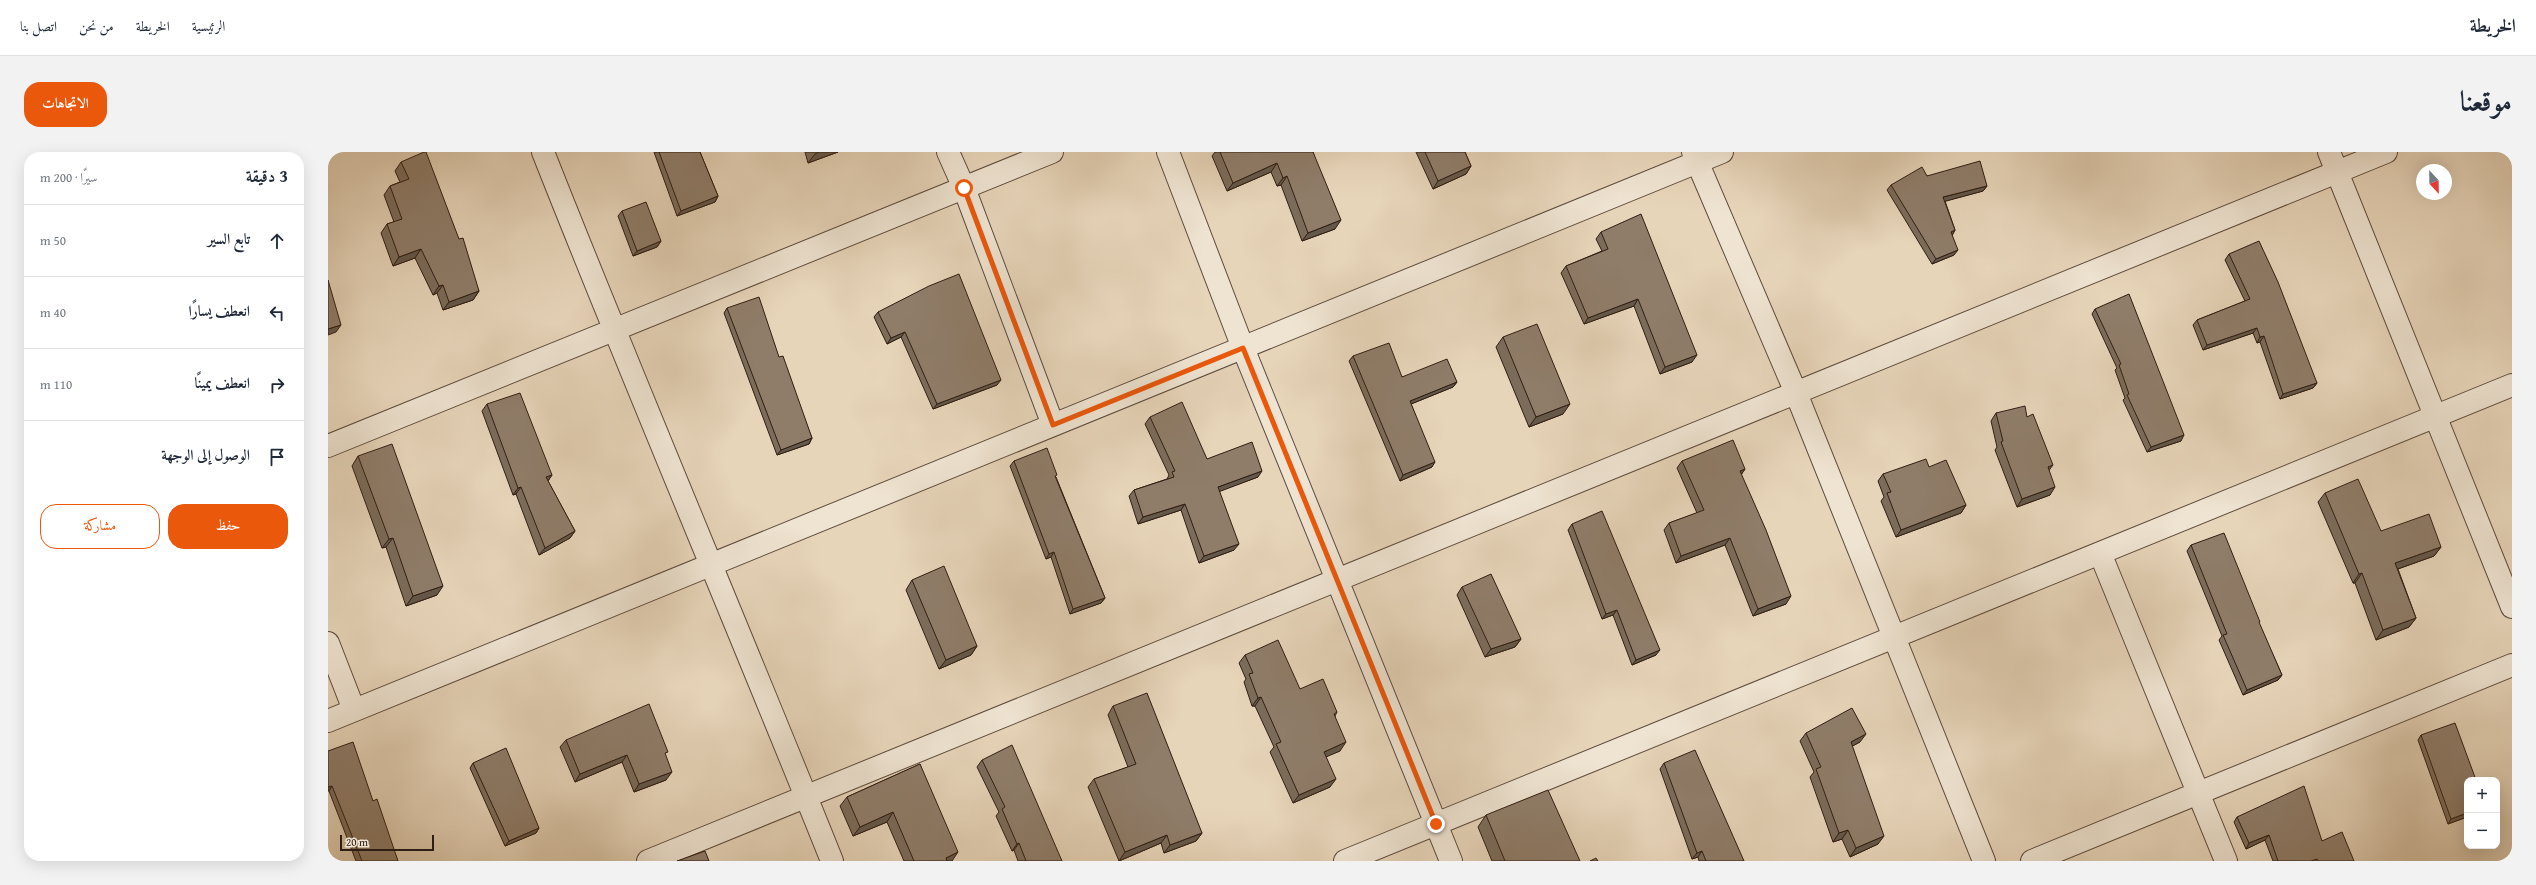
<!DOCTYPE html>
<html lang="ar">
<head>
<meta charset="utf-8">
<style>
  :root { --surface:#fff; --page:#f2f2f3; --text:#1f2937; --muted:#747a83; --line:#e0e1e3; --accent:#ea580c }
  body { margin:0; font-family:"Gentium Book Plus",Amiri,serif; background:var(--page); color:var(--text); direction:rtl }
  .controls { position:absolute; right:12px; bottom:12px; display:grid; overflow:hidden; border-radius:8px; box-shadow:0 4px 16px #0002 }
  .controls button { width:36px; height:36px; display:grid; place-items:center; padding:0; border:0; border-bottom:1px solid var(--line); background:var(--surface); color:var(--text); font:20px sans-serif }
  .compass { position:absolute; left:2088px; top:12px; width:36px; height:36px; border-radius:50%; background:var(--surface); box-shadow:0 4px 16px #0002; rotate:158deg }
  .scale { position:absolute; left:12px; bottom:10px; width:94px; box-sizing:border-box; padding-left:4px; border:2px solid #301d13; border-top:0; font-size:11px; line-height:14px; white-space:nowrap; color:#301d13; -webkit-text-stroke:3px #efe4d2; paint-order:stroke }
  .stop { position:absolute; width:12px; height:12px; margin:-9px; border:3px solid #ea580c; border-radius:50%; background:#fff }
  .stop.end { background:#ea580c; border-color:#fff; box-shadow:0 1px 4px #0008 }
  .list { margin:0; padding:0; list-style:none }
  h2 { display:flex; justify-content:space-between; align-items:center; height:52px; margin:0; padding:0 16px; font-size:17px }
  h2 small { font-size:13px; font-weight:400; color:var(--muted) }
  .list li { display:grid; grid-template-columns:26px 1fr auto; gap:12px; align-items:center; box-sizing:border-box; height:72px; padding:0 16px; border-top:1px solid var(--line) }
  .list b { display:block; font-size:15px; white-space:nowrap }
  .list em { font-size:13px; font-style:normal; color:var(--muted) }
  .actions { display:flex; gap:8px; padding:12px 16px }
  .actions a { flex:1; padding:9px 0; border:1px solid var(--accent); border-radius:16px; text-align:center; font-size:14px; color:var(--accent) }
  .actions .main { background:var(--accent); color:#fff }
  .icon { flex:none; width:22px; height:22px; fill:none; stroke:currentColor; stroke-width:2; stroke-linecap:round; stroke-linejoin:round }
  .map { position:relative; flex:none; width:2184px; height:709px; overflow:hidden; direction:ltr; border-radius:16px }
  header { display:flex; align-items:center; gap:24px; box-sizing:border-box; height:56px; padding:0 20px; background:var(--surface); border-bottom:1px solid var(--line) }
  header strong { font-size:19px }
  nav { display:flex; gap:22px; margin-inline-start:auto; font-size:14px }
  .intro { display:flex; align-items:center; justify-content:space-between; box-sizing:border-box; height:96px; padding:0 24px }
  h1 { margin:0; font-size:28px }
  .button { padding:10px 18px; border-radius:16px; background:var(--accent); color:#fff; font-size:14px; font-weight:700 }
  main { display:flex; gap:24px; padding:0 24px }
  aside { flex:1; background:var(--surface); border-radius:16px; box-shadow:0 4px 16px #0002 }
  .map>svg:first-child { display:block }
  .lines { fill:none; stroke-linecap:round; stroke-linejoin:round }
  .street-casing { stroke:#5e4b3d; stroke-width:24 }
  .street { stroke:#efe4d2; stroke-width:22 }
  .wall { fill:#7b6c5b; stroke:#301d13 }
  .shaded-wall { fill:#64584a; stroke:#301d13 }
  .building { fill:#8f7d6a; stroke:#301d13 }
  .route { stroke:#ea580c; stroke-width:5 }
</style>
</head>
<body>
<header>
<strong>الخريطة</strong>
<nav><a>الرئيسية</a><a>الخريطة</a><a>من نحن</a><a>اتصل بنا</a></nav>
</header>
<div class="intro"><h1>موقعنا</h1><a class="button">الاتجاهات</a></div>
<main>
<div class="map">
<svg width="2184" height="709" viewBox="0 0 2184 709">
  <rect width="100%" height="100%" fill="#e7d5ba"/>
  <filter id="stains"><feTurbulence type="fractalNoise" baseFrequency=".005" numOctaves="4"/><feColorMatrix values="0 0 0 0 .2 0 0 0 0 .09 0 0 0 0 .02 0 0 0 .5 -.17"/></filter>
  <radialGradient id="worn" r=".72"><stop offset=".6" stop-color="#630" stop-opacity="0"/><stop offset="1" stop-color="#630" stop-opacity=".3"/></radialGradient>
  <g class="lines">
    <g class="street-casing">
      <path id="street" d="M 215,0 C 309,238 409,472 504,709
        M 620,0 L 636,36 L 725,273
        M 840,0 L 915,196 L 1123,709
        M 1365,0 L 1468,241 L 1656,709
        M 2001,0 L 2184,455
        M 0,294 L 724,0
        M 1772,401 L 1898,709
        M 0,491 L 26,558
        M 0,569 L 1394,0
        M 320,709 L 2058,0
        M 1017,709 L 2184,233
        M 1704,709 L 2184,513"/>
    </g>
    <use href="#street" class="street"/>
  </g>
  <path class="wall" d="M 326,0 L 372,0 L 390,44 L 387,50 L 349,64 Z
    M 477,0 L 510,0 L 480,11 Z
    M 887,0 L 985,0 L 1007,77 L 974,89 L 953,33 L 949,34 L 943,20 L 899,39 L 884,4 Z
    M 1088,0 L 1137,0 L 1143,14 L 1138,22 L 1105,37 Z
    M 73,10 L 151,139 L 145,148 L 115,158 L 109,141 L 105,143 L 87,106 L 65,114 L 53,81 L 59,72 L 66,70 L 56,43 L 62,34 L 72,30 L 67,19 Z
    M 1599,24 L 1659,34 L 1655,39 L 1617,49 L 1627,78 L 1624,83 L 1626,103 L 1604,112 L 1559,38 L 1563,33 Z
    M 294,59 L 333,89 L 329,95 L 305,104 L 290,64 Z
    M 1273,80 L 1364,210 L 1332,222 L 1306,154 L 1256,172 L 1233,121 L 1238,114 L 1274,99 L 1268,87 Z
    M 1901,102 L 1989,231 L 1985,236 L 1952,247 L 1932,190 L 1929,191 L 1925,181 L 1875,198 L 1865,173 L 1869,168 L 1917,149 L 1897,108 Z
    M 399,156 L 451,205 L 484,286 L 481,292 L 449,303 L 396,161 Z
    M 1767,157 L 1853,289 L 1819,300 L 1795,248 L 1797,246 L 1787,218 L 1789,216 L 1764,162 Z
    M 550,160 L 669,233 L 605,257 L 573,185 L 559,192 L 546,165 Z
    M 1175,185 L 1235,262 L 1201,275 L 1168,195 Z
    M 1025,204 L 1074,225 L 1129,230 L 1125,235 L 1083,252 L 1104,315 L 1072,329 L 1021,209 Z
    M 159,252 L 224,323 L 220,329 L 247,379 L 242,386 L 211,403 L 188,342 L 185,343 L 154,259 Z
    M 1668,261 L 1699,265 L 1721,318 L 1722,343 L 1689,355 L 1667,298 L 1669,295 L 1663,269 Z
    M 822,265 L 879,307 L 930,325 L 891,339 L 906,398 L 871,411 L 853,358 L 810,372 L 801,344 L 806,338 L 839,327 L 841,323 L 817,272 Z
    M 30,304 L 109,443 L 78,454 L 58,395 L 54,396 L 24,314 Z
    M 686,309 L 728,325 L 777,446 L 773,451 L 742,462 L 723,405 L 718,407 L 682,314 Z
    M 1354,309 L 1417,317 L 1413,323 L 1458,452 L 1425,464 L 1397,393 L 1348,411 L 1336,378 L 1341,371 L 1369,361 L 1349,316 Z
    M 1601,315 L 1638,353 L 1633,361 L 1568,385 L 1553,349 L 1556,345 L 1550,329 L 1555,322 Z
    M 1997,341 L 2053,379 L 2113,395 L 2106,404 L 2070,417 L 2088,466 L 2081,475 L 2048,488 L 2027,431 L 2025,431 L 1990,350 Z
    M 1244,372 L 1328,503 L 1304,513 L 1285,463 L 1274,467 L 1240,378 Z
    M 1863,393 L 1931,472 L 1954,523 L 1950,528 L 1915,543 L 1891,488 L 1894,484 L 1859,399 Z
    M 584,428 L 649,494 L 643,503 L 611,517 L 578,438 Z
    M 1134,435 L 1193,487 L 1187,495 L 1157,505 L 1129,443 Z
    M 917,503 L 1009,560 L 1007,564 L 1012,599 L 998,604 L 1002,635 L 965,651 L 942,600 L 946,595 L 927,554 L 924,554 L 916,530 L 918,527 L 911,511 Z
    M 785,554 L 874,681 L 868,689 L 836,701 L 833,691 L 791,709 L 760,635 L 766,627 L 800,615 L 780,563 Z
    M 1478,581 L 1532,590 L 1524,594 L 1550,692 L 1522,705 L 1514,687 L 1505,690 L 1482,625 L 1486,620 L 1472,589 Z
    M 2093,583 L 2139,665 L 2120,672 L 2090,588 Z
    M 238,588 L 337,603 L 338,628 L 306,640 L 294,610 L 247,630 L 232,595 Z
    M 0,599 L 45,649 L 70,709 L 28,709 L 1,639 Z
    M 654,608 L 734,709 L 690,709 L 686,698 L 684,699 L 668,664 L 671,660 L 649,615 Z
    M 145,611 L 211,676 L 208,681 L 177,694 L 142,616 Z
    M 1336,611 L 1416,709 L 1371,709 L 1370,705 L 1364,707 L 1332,617 Z
    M 592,612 L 624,709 L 576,709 L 559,670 L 525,684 L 512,654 L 519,645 Z
    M 1158,663 L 1252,709 L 1164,709 L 1150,675 Z
    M 1909,665 L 1994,689 L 2026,709 L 1945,709 L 1937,688 L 1918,697 L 1906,670 Z"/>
  <path class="shaded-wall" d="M 491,0 L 510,0 L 480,11 L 487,2 Z
    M 949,11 L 943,20 L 899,39 L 905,31 Z
    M 1143,14 L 1138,22 L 1105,37 L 1110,29 Z
    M 959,24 L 953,33 L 949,34 L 955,26 Z
    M 1659,34 L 1655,39 L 1611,51 L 1615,45 Z
    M 390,44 L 387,50 L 349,64 L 353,59 Z
    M 1013,68 L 1007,77 L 974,89 L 980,81 Z
    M 1627,78 L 1624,84 L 1623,80 Z
    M 333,89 L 329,95 L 305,104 L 309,99 Z
    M 93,97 L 87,106 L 65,114 L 71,105 Z
    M 1630,98 L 1626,103 L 1604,112 L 1608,107 Z
    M 115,133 L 109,141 L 105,143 L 111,134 Z
    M 151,139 L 145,148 L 115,158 L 121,150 Z
    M 1310,147 L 1306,154 L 1256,172 L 1260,166 Z
    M 13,173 L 8,180 L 0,183 L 0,177 Z
    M 1929,176 L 1925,181 L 1875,198 L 1879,193 Z
    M 577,180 L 573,185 L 559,192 L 563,186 Z
    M 1936,184 L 1932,190 L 1929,191 L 1932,185 Z
    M 1369,203 L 1364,210 L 1332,222 L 1337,215 Z
    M 673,228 L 669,233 L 605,257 L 609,252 Z
    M 1129,230 L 1125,235 L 1078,254 L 1082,249 Z
    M 1989,231 L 1985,236 L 1952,247 L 1955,242 Z
    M 1242,252 L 1235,262 L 1201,275 L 1208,265 Z
    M 1856,283 L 1853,289 L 1819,300 L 1823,295 Z
    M 484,286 L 481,292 L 449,303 L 453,298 Z
    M 1107,310 L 1104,315 L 1072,329 L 1075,323 Z
    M 1725,313 L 1719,321 L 1720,315 Z
    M 1417,317 L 1412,324 L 1412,319 Z
    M 934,319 L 930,325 L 885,342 L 890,335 Z
    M 224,323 L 219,330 L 218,325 Z
    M 193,335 L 188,342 L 185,343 L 190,336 Z
    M 1727,335 L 1722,343 L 1689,355 L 1694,347 Z
    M 857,352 L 853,358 L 810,372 L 815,365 Z
    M 1638,353 L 1633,361 L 1568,385 L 1573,378 Z
    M 247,379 L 242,386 L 211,403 L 217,396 Z
    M 65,386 L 58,395 L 54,396 L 61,387 Z
    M 1402,386 L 1397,393 L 1348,411 L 1353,404 Z
    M 911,392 L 906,398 L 871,411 L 876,404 Z
    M 2113,395 L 2106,404 L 2061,420 L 2067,411 Z
    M 726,400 L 723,405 L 718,407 L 721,402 Z
    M 2034,421 L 2027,431 L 2025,431 L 2031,422 Z
    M 115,434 L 109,443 L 78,454 L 85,444 Z
    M 1463,444 L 1458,452 L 1425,464 L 1430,457 Z
    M 777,446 L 773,451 L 742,462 L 745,457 Z
    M 1289,458 L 1285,463 L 1274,467 L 1278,462 Z
    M 2088,466 L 2081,475 L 2048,488 L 2055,478 Z
    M 1193,487 L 1187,495 L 1157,505 L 1163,497 Z
    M 649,494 L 643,503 L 611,517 L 618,508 Z
    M 1332,498 L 1328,503 L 1304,513 L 1308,508 Z
    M 1954,523 L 1950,528 L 1915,543 L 1919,538 Z
    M 933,545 L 927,554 L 924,554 L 930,546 Z
    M 1538,582 L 1532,590 L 1517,598 L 1523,590 Z
    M 1018,590 L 1012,599 L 991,608 L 996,600 Z
    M 299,603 L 294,610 L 247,630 L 252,622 Z
    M 344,620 L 338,628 L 306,640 L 311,632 Z
    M 1008,627 L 1002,635 L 965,651 L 971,643 Z
    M 4,634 L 1,639 L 0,639 L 0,635 Z
    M 565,660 L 559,670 L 525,684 L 532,675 Z
    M 2139,661 L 2139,665 L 2120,672 L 2123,667 Z
    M 211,676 L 208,681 L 177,694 L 181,689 Z
    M 1520,678 L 1514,687 L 1505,690 L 1511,681 Z
    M 874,681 L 868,689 L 836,701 L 842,693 Z
    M 839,683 L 833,691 L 791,709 L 797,700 Z
    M 1941,683 L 1937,688 L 1918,697 L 1921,691 Z
    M 1556,684 L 1550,692 L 1522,705 L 1528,696 Z
    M 691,691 L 686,698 L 684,699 L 689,692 Z
    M 1374,699 L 1370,705 L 1364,707 L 1369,701 Z
    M 630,700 L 624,709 L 615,709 L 618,706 Z"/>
  <path class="building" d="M 96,0 L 98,0 L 131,87 L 135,86 L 151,139 L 121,150 L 115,133 L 111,134 L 93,97 L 71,105 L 59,72 L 74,67 L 62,34 L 81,27 L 73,10 Z
    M 331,0 L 372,0 L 390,44 L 353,59 Z
    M 892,0 L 985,0 L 1013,68 L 980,81 L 959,24 L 955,26 L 949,11 L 905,31 Z
    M 1097,0 L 1137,0 L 1143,14 L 1110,29 Z
    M 1652,9 L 1659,34 L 1615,45 L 1627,78 L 1623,80 L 1630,98 L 1608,107 L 1563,33 L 1594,15 L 1599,24 Z
    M 318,50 L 333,89 L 309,99 L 294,59 Z
    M 1313,62 L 1369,203 L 1337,215 L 1310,147 L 1260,166 L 1238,114 L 1280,97 L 1273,80 Z
    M 1931,89 L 1950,130 L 1989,231 L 1955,242 L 1936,184 L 1932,185 L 1929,176 L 1879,193 L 1869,168 L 1922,147 L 1901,102 Z
    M 631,122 L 673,228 L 609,252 L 577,180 L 563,186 L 550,160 L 601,134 Z
    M 0,128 L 13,173 L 0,177 Z
    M 1801,142 L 1856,283 L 1823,295 L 1799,243 L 1801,242 L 1791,213 L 1793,212 L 1767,157 Z
    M 431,145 L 451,205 L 455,204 L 484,286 L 453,298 L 399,156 Z
    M 1209,172 L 1242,252 L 1208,265 L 1175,185 Z
    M 1061,191 L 1074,225 L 1119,207 L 1129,230 L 1082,249 L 1107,310 L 1075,323 L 1025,204 Z
    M 192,241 L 224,323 L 218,325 L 247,379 L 217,396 L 193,335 L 190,336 L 159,252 Z
    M 854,250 L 879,307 L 924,290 L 934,319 L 890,335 L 911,392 L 876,404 L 857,352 L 815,365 L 806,338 L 846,325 L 844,320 L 847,319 L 822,265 Z
    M 1697,254 L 1699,265 L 1705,262 L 1725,313 L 1720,315 L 1727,335 L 1694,347 L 1673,290 L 1675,289 L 1668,261 Z
    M 1405,288 L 1417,317 L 1412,319 L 1438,378 L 1463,444 L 1430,457 L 1402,386 L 1353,404 L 1341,371 L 1376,358 L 1354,309 Z
    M 64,292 L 115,434 L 85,444 L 65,386 L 61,387 L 30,304 Z
    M 719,296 L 729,323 L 727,324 L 777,446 L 745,457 L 726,400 L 721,402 L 686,309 Z
    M 1598,307 L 1601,315 L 1618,308 L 1638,353 L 1573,378 L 1559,341 L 1563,340 L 1555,322 Z
    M 2030,327 L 2053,379 L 2101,362 L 2113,395 L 2067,411 L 2088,466 L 2055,478 L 2034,421 L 2031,422 L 1997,341 Z
    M 1274,359 L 1332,498 L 1308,508 L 1289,458 L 1278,462 L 1244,372 Z
    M 1896,381 L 1932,470 L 1931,470 L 1954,523 L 1919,538 L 1895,483 L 1899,482 L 1863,393 Z
    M 616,414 L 649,494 L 618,508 L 584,428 Z
    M 1163,422 L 1193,487 L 1163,497 L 1134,435 Z
    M 950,488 L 972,537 L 995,527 L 1009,560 L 1006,562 L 1018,590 L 996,600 L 1008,627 L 971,643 L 948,592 L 953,590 L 933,545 L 930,546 L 921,522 L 925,521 L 917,503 Z
    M 819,541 L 874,681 L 842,693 L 839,683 L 797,700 L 766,627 L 808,612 L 785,554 Z
    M 321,552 L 340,600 L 337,601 L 344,620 L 311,632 L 299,603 L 252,622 L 238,588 Z
    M 1524,556 L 1538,582 L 1523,590 L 1556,684 L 1528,696 L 1520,678 L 1511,681 L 1488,617 L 1493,615 L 1478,581 Z
    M 2127,571 L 2148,628 L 2139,628 L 2139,661 L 2123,667 L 2093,583 Z
    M 25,590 L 45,649 L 49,647 L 70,709 L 34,709 L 4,634 L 0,635 L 0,599 Z
    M 684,593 L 734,709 L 698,709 L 691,691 L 689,692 L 674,657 L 677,655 L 654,608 Z
    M 178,596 L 211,676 L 181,689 L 145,611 Z
    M 1367,598 L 1416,709 L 1378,709 L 1374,699 L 1369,701 L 1336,611 Z
    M 592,612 L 630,700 L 618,706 L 619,709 L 586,709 L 565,660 L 532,675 L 519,645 Z
    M 1976,634 L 1994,689 L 2014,680 L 2026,709 L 1990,709 L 1989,707 L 1983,709 L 1950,709 L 1941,683 L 1921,691 L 1909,665 Z
    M 1220,638 L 1252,709 L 1177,709 L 1158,663 Z
    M 377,699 L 381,709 L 349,709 Z
    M 1268,706 L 1270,709 L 1262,709 Z"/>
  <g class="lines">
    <path class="route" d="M 636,36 L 725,273 L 915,196 L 1108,672"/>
  </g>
  <rect width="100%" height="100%" filter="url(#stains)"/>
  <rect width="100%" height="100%" fill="url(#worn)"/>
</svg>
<div class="controls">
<button>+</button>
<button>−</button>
</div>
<svg class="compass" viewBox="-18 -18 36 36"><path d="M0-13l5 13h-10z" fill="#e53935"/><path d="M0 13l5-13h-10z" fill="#747a83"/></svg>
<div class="scale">20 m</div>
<div class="stop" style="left:636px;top:36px"></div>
<div class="stop end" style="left:1108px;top:672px"></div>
</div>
<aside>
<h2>3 دقيقة<small>سيرًا · 200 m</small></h2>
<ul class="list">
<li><svg class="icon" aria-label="ahead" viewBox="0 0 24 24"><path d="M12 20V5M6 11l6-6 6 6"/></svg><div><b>تابع السير</b></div><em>50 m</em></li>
<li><svg class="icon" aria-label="left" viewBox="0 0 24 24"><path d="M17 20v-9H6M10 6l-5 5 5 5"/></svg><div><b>انعطف يسارًا</b></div><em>40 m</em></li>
<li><svg class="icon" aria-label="right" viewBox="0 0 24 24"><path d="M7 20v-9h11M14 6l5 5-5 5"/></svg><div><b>انعطف يمينًا</b></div><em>110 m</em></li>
<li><svg class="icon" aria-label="arrive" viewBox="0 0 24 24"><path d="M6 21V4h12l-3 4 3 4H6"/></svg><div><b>الوصول إلى الوجهة</b></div></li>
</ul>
<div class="actions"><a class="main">حفظ</a><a>مشاركة</a></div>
</aside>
</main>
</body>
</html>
